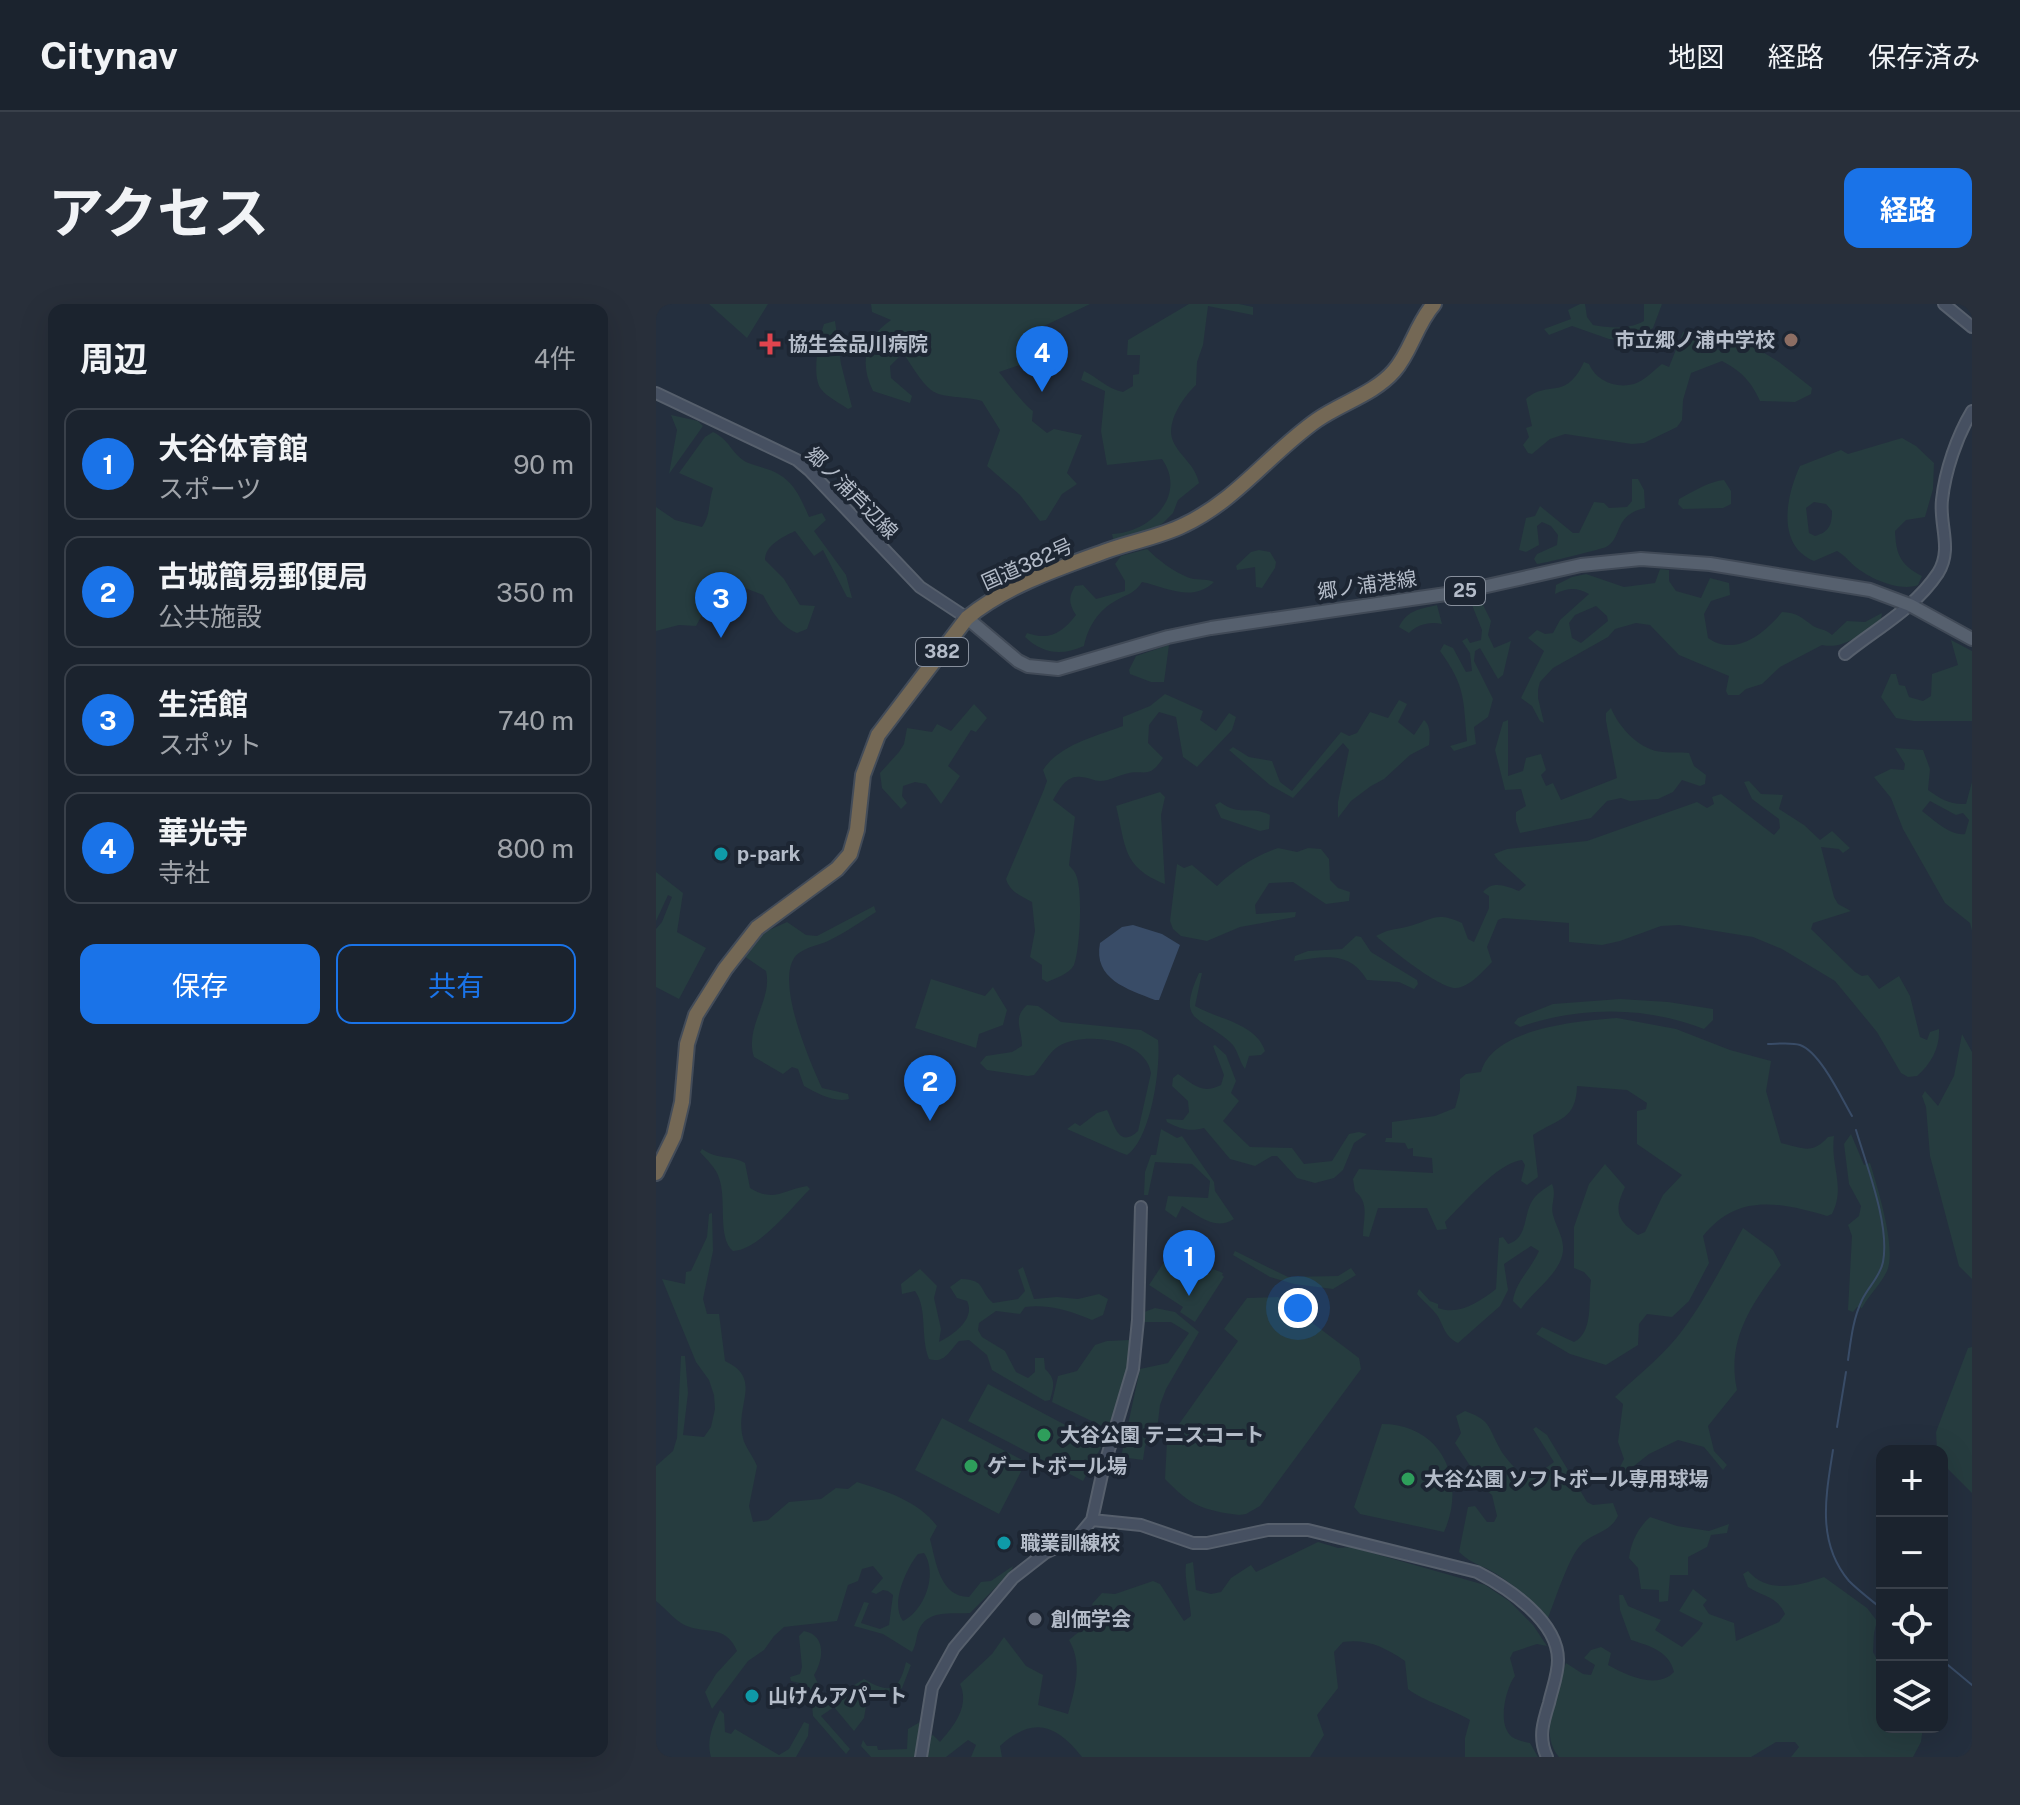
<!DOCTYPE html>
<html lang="ja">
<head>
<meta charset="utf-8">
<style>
  :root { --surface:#1b232e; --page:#282f3a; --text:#f1f3f6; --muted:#a0a4aa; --line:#39404a; --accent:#1a73e8 }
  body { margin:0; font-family:"Public Sans","Noto Sans JP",sans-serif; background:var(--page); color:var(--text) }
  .controls { position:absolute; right:24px; bottom:24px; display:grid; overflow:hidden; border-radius:16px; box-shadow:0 8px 32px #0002 }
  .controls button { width:72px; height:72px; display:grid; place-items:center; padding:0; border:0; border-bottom:2px solid var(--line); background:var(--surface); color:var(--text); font:40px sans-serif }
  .you { position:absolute; left:642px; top:1004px; width:28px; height:28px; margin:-20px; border:6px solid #fff; border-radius:50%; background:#1a73e8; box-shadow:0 0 0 12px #1a73e833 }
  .badge { display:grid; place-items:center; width:52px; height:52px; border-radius:50%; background:var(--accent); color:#fff; font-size:26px; font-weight:700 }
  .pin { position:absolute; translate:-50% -66px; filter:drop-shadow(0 2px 4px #0008) }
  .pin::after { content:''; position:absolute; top:42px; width:28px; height:24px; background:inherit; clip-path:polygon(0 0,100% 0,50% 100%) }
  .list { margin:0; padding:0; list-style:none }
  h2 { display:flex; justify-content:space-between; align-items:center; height:104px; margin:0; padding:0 32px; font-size:34px }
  h2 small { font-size:26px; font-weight:400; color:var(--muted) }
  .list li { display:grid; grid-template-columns:52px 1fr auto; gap:24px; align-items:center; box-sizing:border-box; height:112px; margin:0 16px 16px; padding:0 16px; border:2px solid var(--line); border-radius:16px }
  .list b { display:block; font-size:30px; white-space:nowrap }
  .list p { margin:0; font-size:26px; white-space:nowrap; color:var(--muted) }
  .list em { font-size:26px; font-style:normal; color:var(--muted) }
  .actions { display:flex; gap:16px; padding:24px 32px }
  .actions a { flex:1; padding:18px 0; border:2px solid var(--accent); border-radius:16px; text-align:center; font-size:28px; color:var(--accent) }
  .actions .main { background:var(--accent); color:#fff }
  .icon { flex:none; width:44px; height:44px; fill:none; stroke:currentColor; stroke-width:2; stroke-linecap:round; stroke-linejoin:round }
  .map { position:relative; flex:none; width:1316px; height:1453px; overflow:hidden; border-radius:16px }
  header { display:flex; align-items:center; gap:48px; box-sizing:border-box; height:112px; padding:0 40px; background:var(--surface); border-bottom:2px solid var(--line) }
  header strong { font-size:38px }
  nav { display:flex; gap:44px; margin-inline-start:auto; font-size:28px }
  .intro { display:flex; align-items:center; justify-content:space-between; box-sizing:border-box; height:192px; padding:0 48px }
  h1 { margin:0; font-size:56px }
  .button { padding:20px 36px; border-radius:16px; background:var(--accent); color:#fff; font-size:28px; font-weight:700 }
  main { display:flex; gap:48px; padding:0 48px }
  aside { flex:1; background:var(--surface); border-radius:16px; box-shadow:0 8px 32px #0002 }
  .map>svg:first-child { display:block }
  .green { fill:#263c3f; fill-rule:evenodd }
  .water { fill:#394c67 }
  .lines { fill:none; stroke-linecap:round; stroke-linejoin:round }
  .stream { stroke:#394c67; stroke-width:2 }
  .secondary-casing { stroke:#565f6c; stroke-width:14 }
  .primary-casing { stroke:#414a57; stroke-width:16 }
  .highway-casing { stroke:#434c59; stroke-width:18 }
  .secondary { stroke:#465061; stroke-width:10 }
  .primary { stroke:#56606e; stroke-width:12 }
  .highway { stroke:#746855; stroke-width:14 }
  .education-dot { fill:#8d6e63; stroke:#1d2633; stroke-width:3 }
  .health-dot { fill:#e0444e; stroke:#1d2633; stroke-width:3 }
  .culture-dot { fill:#0f9aa8; stroke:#1d2633; stroke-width:3 }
  .leisure-dot { fill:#2e9e5b; stroke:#1d2633; stroke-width:3 }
  .worship-dot { fill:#6b7280; stroke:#1d2633; stroke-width:3 }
  .labels { text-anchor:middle; stroke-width:8; stroke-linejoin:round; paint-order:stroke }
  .shield { fill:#1d2633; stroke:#878f9c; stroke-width:2 }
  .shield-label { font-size:18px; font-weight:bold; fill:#b4bcc9 }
  .poi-label { font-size:20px; font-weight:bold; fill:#b4bcc9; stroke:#1d2633; text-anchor:start }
  .street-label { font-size:20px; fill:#b4bcc9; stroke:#1d2633 }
</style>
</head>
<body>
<header>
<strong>Citynav</strong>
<nav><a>地図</a><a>経路</a><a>保存済み</a></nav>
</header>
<div class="intro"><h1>アクセス</h1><a class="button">経路</a></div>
<main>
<aside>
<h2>周辺<small>4件</small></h2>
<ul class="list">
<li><span class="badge">1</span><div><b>大谷体育館</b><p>スポーツ</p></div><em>90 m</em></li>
<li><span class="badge">2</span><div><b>古城簡易郵便局</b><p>公共施設</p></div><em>350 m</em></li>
<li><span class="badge">3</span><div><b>生活館</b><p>スポット</p></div><em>740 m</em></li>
<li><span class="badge">4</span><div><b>華光寺</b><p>寺社</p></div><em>800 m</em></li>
</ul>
<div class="actions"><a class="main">保存</a><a>共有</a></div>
</aside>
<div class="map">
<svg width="1316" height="1453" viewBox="0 0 1316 1453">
  <rect width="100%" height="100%" fill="#242f3e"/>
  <path class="green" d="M 53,0 L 112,0 L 91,34 Z
    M 215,0 L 434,0 L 386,23 L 384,30 L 387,53 L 343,68 C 349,76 370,103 377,107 L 376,117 L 391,129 L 398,125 L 426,131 L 411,169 L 421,180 L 406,190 L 390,216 L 384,217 L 364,191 L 331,162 L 344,126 L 326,97 C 312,92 286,95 275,86 C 264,77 255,60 247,49 L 234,62 L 235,74 L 256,92 L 254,99 L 217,87 C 203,59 209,34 235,16 L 216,8 Z
    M 533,0 L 583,0 L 597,3 L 597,11 L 552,2 L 547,41 L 541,58 L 540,81 C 528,92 509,119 517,137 C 524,153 539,160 543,179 L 522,196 L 517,209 L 507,219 L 493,228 L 458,239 L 456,230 C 493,229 532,192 506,155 L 451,161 L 445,127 L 449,87 L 425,76 L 428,67 C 442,74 452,85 467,88 L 477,82 L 477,71 L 483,70 L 484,51 L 471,51 L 472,36 Z
    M 924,0 L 929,0 L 931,13 L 937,21 C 954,24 972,26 988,17 L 988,0 L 1006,0 L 997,24 L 977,37 L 953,35 L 916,22 L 893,31 L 888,25 L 915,15 L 912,6 Z
    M 179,17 L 185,60 L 196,103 L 192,105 C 184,99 171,93 165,85 C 155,71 163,35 168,20 Z
    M 1027,28 C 1042,29 1055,44 1070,49 L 1082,33 L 1123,58 L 1156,84 L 1155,90 L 1139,98 L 1104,97 C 1095,77 1085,67 1066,57 L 1035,69 L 1027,96 L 1026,116 L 1021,123 L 988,139 L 976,140 L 909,130 L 894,135 L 876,150 L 872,149 L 867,141 L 873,133 L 870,124 L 876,122 L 870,95 C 893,75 909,98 928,58 L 933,60 C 940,77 960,85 978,80 C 988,77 998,66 1006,60 L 1013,63 Z
    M 15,111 L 42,117 L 47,122 L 13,170 L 21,126 Z
    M 57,128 C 74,136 75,149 90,158 C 96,161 106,163 114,166 C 137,175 144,192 153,213 L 166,209 L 170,216 L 158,227 L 190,271 L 196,294 L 191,293 L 167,246 L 158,252 L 139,227 C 127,233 109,241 109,256 L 128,275 L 144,301 L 159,302 L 151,325 L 141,329 C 123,321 116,307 107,291 L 76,279 L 61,283 L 40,322 L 23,321 L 0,327 L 0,203 L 19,216 L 46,223 C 55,210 52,199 57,184 L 23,169 L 49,133 Z
    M 1246,134 L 1260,142 L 1278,159 L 1277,185 L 1269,213 L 1250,216 L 1239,227 C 1240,250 1244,261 1266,272 L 1262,281 C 1244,288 1215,275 1201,264 C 1193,258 1190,252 1181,247 L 1158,257 C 1120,241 1130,192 1144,162 L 1185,146 L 1192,150 ZM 1158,198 L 1170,200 L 1176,207 C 1176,221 1173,228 1159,232 L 1153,229 L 1150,204 Z
    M 976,175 L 982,175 L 988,186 L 989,204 C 957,211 967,234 950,243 C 946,245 885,260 881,260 L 878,255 L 881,250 L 901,241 L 902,231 L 895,222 L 886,218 L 881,222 L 883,241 L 870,248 L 863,246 L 870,214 L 879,212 L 884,202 L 917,229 L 923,229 L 938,198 L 948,199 L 953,204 L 971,203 L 976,197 Z
    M 1068,176 L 1075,187 L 1075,200 L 1067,204 L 1027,205 L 1022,200 L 1023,195 C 1036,188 1054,177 1068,176 Z
    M 491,245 C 502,256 517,267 531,273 C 540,277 549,274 558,278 C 536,299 510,283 486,278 C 478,290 473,289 461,296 C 442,306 432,323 428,342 C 406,352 387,350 369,333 L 371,329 C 393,337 406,329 420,311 C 413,300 412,294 419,282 L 427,281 L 440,295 L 469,287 L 469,277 L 459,260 L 465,252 Z
    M 603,246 L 614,248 L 620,258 L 619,264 L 606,284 L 600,283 L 599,263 L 581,266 L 580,262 L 595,248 Z
    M 1004,265 L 1013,266 L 1013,277 L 1020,287 L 1045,294 L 1054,274 L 1073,279 L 1074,291 L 1055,297 L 1048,310 L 1052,334 C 1079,353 1108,330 1126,308 C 1142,309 1145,313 1157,322 C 1164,326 1170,325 1176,331 L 1191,317 L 1209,318 L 1226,309 L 1225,316 C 1207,328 1189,346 1166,341 L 1124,363 L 1106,380 L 1090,385 L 1083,391 L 1072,391 L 1070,387 L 1073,372 L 1023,351 L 994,321 L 980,319 L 959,325 L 952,333 L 897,364 L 884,378 L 882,386 L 882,394 L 888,419 L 884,417 L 876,402 L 865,394 L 888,347 L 872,334 L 881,326 L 889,330 L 897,329 L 904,316 L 933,290 C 920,283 912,284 899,290 L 900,281 L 916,273 L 930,270 L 968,283 L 999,279 ZM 940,302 L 951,312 L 952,317 L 925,339 L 916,334 L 913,319 L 919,311 Z
    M 825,297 L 835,317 L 832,331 L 838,344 L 855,337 L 847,371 L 842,375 L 824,344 L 819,347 L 818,357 L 837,395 L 832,413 L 818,423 L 820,440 L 798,447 L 794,442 L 811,437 C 807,394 810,383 784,347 L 788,340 L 797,344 L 810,368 L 816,367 L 814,349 L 806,337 L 811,334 L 814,339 L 825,336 L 826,326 L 816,301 Z
    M 781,301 L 786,320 C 775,317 761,320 753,329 L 743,323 C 751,306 764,305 781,301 Z
    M 1295,336 L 1316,347 L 1316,417 L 1258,417 L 1240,414 L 1225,393 L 1235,370 L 1240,370 L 1243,381 L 1249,382 L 1253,393 L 1267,397 L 1275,392 L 1276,370 L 1302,361 Z
    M 513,341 L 508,378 L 495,378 L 474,370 L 473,366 L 480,352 Z
    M 509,390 L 547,407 L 544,416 L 560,427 L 573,409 L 580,413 L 576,426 L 541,463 L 527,453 L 520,413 L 503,408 L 493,421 L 492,439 L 507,454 C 492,477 488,464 469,470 C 461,472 453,477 444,477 C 438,477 432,473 425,473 C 410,471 404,485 397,496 L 419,513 L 413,561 C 415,564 419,567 420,571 C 427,585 424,646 418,661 C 413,670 400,674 391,678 L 386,675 L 386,661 L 374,653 L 379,627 L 376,598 C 365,592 354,588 350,575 L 387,488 L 391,477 L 387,466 C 403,441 440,432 467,422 L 467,413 L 494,402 Z
    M 743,396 L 751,400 L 742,418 L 758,431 L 768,416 C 775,422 774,432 773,441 L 754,451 L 728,475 L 715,482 L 695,497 L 682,514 L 682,498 L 693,446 L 687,439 L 637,494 L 614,481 L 573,446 L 577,443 L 593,453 L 616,457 L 624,478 L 636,487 L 685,428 L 693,432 L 701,429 L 714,408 L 732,414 Z
    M 318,400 L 331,414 L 320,428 L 315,426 L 292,462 L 304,472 L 285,500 L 270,480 L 259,478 L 247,482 L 246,492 L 251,499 L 245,505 L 226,484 L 224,469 L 243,448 L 248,440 L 251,424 L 276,428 L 281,420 L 295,427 Z
    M 955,404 C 963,424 985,447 1007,448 C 1016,449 1024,448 1033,449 L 1038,462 L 1050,471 L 1049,480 L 1044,482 L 1026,476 L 1017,488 L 1002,495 L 974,497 L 965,494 L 951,497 L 935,514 L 864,529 L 860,517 L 860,508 L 870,502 L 865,485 L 849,486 L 839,446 L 847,418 L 852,416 L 852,472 L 867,467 L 870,454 L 885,450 L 890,466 L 885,471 L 890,482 L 897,479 L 905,496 L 961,474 L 950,417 L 950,409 Z
    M 1239,444 L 1267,446 L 1274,465 L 1272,486 C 1285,495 1294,501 1310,500 L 1316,478 L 1316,627 L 1314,619 L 1289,599 L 1247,525 L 1235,494 L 1218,473 L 1235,465 L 1248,466 L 1249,460 ZM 1274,497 L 1300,511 L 1307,509 L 1313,516 L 1309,530 C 1294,532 1278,516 1266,507 Z
    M 1093,477 L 1105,490 L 1127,491 L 1123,505 L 1148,521 L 1164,536 L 1176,527 L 1194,544 L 1187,549 L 1183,545 L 1165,543 L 1178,593 L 1182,600 L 1195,607 L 1157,619 L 1155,625 L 1199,668 L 1206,672 L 1212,671 L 1223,685 L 1243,672 L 1254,692 L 1264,733 L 1271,736 L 1274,728 L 1283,725 C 1284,744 1275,760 1261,772 L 1252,773 L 1245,769 L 1221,728 L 1179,677 L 1126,645 L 1097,633 L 1023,621 L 1005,622 L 964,637 L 946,641 L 913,638 L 913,619 L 847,614 L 842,616 L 831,643 L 836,658 C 827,667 814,683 800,684 C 784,685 732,643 720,632 C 733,625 737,626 750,623 C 775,617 779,606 806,619 L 812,635 L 818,638 L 833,604 L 833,592 L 827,588 C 837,576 850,582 863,587 L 870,581 L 842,556 L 838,550 L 851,545 L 931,537 L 1041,498 L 1051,504 L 1058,500 L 1056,493 L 1065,490 L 1118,531 L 1124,524 L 1123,515 L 1096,495 L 1088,478 Z
    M 504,488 L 509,493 L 505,511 L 509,580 C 466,563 470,542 460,502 Z
    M 564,498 C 584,513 594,501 614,511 L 613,525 L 604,527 L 565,514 L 559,501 Z
    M 622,544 L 641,548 L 652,544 L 665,545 L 673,555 L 674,576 L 682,584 L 694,588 L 693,597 L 670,600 L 637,578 L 613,579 L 599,601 L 600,610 L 640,608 L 639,613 L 584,623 L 551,637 L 525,632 L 517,625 L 514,617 L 521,560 L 528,564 L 536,561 L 561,582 C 580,564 597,553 622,544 Z
    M 0,568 L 27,589 L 21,628 L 50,644 L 23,695 L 0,683 L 0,625 L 6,618 L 16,593 L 12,591 L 0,617 Z
    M 218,602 L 220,608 C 204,618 189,629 172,637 C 163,641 151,643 143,649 C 115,669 154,758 166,784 L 192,790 L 193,795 C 178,799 161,789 148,782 L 142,765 L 136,763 L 127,770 L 98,753 C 88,723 117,696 110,667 L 88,652 L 100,632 L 131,618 L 150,631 L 161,632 Z
    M 700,632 L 705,633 L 715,648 L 761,676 L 762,680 L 758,685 L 743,678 L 711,676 C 693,646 668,653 638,657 L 639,652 L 652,647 L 686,645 Z
    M 543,669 L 546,669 L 539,702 C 561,715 600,719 609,747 L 605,751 L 593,752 L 589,765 C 583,757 582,745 574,738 C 544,711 520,720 543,669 Z
    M 275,675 L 329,692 L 337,683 L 351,706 L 347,721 L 323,730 L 320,744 L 259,724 Z
    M 964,695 L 1012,698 L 1057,705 L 1057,716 L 1048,725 C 990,702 922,702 864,723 L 858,719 L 862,714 L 897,700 Z
    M 371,701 L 382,702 L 405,718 L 485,726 L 502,736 C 505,763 495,835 471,851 L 463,848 L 411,825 L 419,819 L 424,822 L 441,809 L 451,806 C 458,818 462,846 482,827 L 495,769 C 490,735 429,727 403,742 C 393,748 386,762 378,771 L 372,772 L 331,766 L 324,759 L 330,752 L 356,748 L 366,742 C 366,724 356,715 371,701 Z
    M 961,714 L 1020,725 L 1074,746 L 1115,757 L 1110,787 L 1125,839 C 1147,844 1156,851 1172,833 L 1178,832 C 1174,863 1190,882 1176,910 L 1171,912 C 1123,898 1081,889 1047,932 L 1053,959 L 1033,997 L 1016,1013 L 991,1010 L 983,1020 L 982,1041 L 950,1061 L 914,1050 L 880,1030 L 886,1023 L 918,1038 C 938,1028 932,996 935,976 L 928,968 L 918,964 L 918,923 L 933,880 L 949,860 L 969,883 C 958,906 960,916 982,931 L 989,928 L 1007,891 L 1026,871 L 981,840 L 981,807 L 990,805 L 991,799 L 971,786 L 921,782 C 920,816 903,814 877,831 L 882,873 L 871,881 L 865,877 L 869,861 L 866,856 C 841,859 807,900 789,918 L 791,925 L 781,926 L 771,904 L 722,904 L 713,933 L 707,932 C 707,915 714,899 699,887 L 697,875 L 703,865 L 777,869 L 776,854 L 757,852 L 757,844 L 752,845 L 749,839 L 729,838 L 730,834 L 736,834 L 736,818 L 779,812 L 799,804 L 804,786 L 804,775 L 810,770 L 825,768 C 837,724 922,717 961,714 Z
    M 1306,730 L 1316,748 L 1316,975 L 1303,962 L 1274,852 L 1270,803 L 1266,792 L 1269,787 L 1282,802 L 1298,772 Z
    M 559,741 L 570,751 L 580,777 L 575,789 L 583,797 L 567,817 L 594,843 L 636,844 L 648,860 L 676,857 L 693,830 L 703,828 L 711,830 L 698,839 L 687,866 L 678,874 L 659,879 L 641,874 L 621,852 L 616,852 L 599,862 L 574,855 L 548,824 C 534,828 524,825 511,818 L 510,815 L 527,816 L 533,808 L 532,797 L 516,782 L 517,774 L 522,770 C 538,780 545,791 565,781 L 568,771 L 557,742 Z
    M 505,825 L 521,834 L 526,832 L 558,878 L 559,887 L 578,915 C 559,927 543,912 526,902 L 520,914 L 509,906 L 512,892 L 552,894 L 554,877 L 536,860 L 499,858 L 492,891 L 488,891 L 489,868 L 495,851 L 500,851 Z
    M 1195,830 L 1208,861 L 1214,859 C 1221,882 1241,945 1231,967 C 1225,980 1213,991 1206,1004 L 1201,1003 L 1197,1008 L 1192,1006 L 1196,932 L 1192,921 L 1203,912 L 1205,902 L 1193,880 L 1188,840 Z
    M 46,845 C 64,857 73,850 89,859 L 94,884 C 119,899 126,886 151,882 L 154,885 C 136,903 103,946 77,947 C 61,934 71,895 63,874 C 60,864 51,856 44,848 Z
    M 896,880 C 901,891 894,901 897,911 C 900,922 906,931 907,942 C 909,967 878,985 865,1005 L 857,997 C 859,979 875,965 883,947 L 875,942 L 848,960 L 852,986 L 844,1002 L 802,1039 C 788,1032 788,1022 781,1011 C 776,1004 767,997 761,990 L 763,985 L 774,997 L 782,1000 L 782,1004 C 803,1012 823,998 840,985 L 843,934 L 847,933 L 852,940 C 872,934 867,912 876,897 C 881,889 888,885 896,880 Z
    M 56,909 L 57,947 L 47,995 L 51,1010 L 63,1010 L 69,1057 C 108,1075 78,1101 87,1134 C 89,1143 97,1152 101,1162 L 93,1202 L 97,1218 L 112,1216 L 133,1198 L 165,1195 L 180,1184 L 192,1185 L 201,1178 C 230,1187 262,1197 281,1222 L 274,1235 C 280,1258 284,1293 313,1293 L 325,1278 L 335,1277 L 357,1262 L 355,1268 L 314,1309 C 294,1310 270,1305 262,1328 C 260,1335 260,1341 256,1348 L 227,1330 L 198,1322 L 208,1298 L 213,1299 L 205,1319 L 224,1325 L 233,1321 L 237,1291 L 232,1287 L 227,1286 L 220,1290 L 215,1288 L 227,1274 L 217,1262 L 206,1265 L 202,1277 L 192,1281 L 181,1317 L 128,1323 L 118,1332 L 108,1346 L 92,1357 L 56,1405 L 49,1388 L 60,1370 L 81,1347 C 69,1318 46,1332 25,1319 C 16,1313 8,1303 0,1297 L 0,1162 L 17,1147 L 21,1134 L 25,1052 L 29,1052 L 32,1089 L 27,1131 L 48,1133 L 55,1123 L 59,1105 L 58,1091 L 53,1076 L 40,1058 L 6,975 L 29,980 L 30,968 L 35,967 L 51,933 L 53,910 ZM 268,1249 C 282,1269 269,1306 247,1317 C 234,1300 250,1265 262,1250 Z
    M 1087,924 L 1117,946 L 1125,961 C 1096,999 1070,1036 1081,1086 L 1052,1122 L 1058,1147 L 1071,1161 L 1067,1166 L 1048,1143 L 1022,1136 L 993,1150 L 969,1169 L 964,1163 L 968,1155 L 962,1138 L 967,1100 L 959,1093 C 980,1073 1003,1055 1022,1032 C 1048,999 1067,960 1087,924 Z
    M 516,946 L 553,970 L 557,965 L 567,969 L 566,971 L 568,973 L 539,1018 L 524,1008 L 527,1003 L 493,981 Z
    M 579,947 L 632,973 L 682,972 L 695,964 L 700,971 L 677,985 L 638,980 L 614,973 L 577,951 Z
    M 367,963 L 378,995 L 401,993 L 422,995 L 443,990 L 452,995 L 447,1011 L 436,1016 C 415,1007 392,1000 369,1003 L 364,1010 L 340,1007 L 323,1019 L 322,1026 L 326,1033 L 349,1047 L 360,1068 L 372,1074 L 379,1068 L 379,1054 L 388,1054 L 389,1065 C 400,1075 398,1082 394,1096 L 389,1097 L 336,1066 L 331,1051 L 313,1036 L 303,1037 C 293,1047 289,1060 273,1055 C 264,1033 272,1005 259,987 L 246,990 L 245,980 L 264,965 L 281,982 L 278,994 L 285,1025 L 283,1038 C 297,1031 320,1015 311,997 L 301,994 L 294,983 L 305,975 C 331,976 322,986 337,999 L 362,995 L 369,987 L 362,966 Z
    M 622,993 L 703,1054 L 705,1065 L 604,1202 L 590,1210 L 583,1211 C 546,1206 535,1202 509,1175 L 511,1137 L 582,1037 L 568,1025 L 591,994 Z
    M 499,1004 L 519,1008 L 543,1028 L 510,1085 L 504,1101 L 501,1126 L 489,1142 L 487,1156 L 465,1153 L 484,1065 L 512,1059 L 533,1029 L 515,1018 L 488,1018 L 488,1008 Z
    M 474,1036 L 471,1068 L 458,1120 L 450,1124 L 396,1098 L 402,1072 L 421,1067 L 439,1041 L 451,1037 Z
    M 1316,1043 L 1316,1189 L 1286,1159 L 1286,1147 L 1281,1147 L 1280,1128 L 1312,1044 Z
    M 332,1080 L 417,1125 L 420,1121 L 449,1136 L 427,1177 L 312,1117 Z
    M 809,1107 C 834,1116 832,1122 843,1143 C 847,1152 857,1161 863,1169 L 883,1169 L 898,1158 L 877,1125 L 880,1123 L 891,1131 L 931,1198 L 937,1201 L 957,1199 L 962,1212 C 952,1231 935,1228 923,1243 C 912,1256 899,1296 892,1314 C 877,1298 861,1283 842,1271 C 829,1262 815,1260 803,1248 L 812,1203 L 819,1202 L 831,1218 L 838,1218 L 841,1212 L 836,1191 L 830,1186 L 799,1139 L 805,1129 L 800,1112 Z
    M 286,1114 L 370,1158 L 343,1210 L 259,1166 Z
    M 726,1120 C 786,1120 811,1177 788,1228 L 704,1210 L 698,1203 Z
    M 994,1213 L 1021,1222 L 1053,1227 L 1073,1220 L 1071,1229 L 1055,1231 L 1051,1243 L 1032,1253 L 1032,1271 L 1014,1271 L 1012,1297 L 1003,1298 L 1003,1286 L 985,1285 L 982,1264 L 973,1254 C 975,1238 982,1224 994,1213 Z
    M 662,1238 L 682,1244 L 695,1243 L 829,1281 L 853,1297 L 877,1321 L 891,1342 L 881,1340 L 857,1348 L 854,1354 L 859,1372 C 849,1385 841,1422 856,1433 C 860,1436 869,1438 874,1439 L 882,1453 L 809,1453 L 809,1434 L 814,1416 C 794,1404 767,1397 752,1385 L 749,1357 C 728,1343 712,1335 687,1338 L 678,1348 L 682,1384 L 661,1411 L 668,1431 L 654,1453 L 426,1453 C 400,1420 377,1412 344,1442 L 346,1453 L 315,1453 L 320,1441 L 312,1436 L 290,1453 L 269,1453 L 273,1433 L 277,1431 L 284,1438 C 298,1422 314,1402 304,1380 L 336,1350 L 348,1333 L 370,1362 L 387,1371 L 382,1401 L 412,1410 C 419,1384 427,1360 413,1336 L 442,1312 L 436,1300 L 446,1289 L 459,1290 L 497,1277 L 504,1280 L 528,1317 L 535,1312 C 534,1297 528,1273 530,1260 L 537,1258 L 540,1286 L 555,1290 L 565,1288 L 575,1274 L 595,1261 L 600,1268 Z
    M 1092,1267 C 1112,1290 1142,1282 1168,1273 L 1211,1304 L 1221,1317 L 1218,1329 L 1217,1348 L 1226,1365 L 1226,1423 L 1267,1423 L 1265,1438 L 1257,1453 L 1135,1453 L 1143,1443 L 1139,1438 L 1120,1438 L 1095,1453 L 903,1453 C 882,1429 901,1385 910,1359 L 927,1370 L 935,1371 L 939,1361 L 928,1354 L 935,1346 L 945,1343 L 955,1349 L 952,1361 C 970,1371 1001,1386 1018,1368 C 1013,1347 994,1342 975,1336 L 964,1306 L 963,1291 L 967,1291 L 972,1302 L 1005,1316 L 999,1326 L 1026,1343 L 1043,1326 L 1047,1319 L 1023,1307 L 1037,1285 L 1051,1296 L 1047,1301 L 1053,1310 L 1078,1319 L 1080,1337 L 1123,1318 L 1129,1310 C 1122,1293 1106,1292 1092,1283 L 1087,1270 Z
    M 148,1327 C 170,1331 168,1355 158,1371 L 166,1389 L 174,1396 L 208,1375 C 233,1390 243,1388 250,1358 L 255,1361 L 246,1384 L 234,1391 L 201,1392 L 210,1402 L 208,1414 L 198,1427 L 178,1403 L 165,1412 L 194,1445 L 190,1450 L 157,1412 L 155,1390 L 148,1380 L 135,1377 L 134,1373 L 144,1370 L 146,1363 L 143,1332 Z
    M 64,1406 L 68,1410 L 69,1428 L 75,1430 L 79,1425 L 123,1451 L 133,1445 L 148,1418 L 153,1420 L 152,1432 L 140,1453 L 55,1453 C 50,1436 57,1421 64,1406 Z
    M 264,1418 L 259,1453 L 215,1453 L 205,1442 L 207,1436 L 211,1442 L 221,1442 L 222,1446 L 251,1445 L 252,1425 Z"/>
  <path class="water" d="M 477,621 L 506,630 L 524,641 L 503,696 L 499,696 C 471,685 437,675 444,639 L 466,623 Z"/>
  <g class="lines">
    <path class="stream" d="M 1112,740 C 1121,740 1135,738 1144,741 C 1164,748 1185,793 1196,812
      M 1192,1056 C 1195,1035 1197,1015 1206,996 C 1212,983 1224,973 1227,958 C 1234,921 1211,863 1200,826
      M 1181,1123 L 1190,1068
      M 1177,1146 C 1170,1191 1160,1238 1193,1277 C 1203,1287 1215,1296 1226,1305
      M 1286,1356 L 1316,1381"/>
    <g class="secondary-casing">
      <path id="secondary" d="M 1288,0 L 1316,23
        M 0,89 L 141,156 L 153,166 L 264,283 L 311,314
        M 1189,350 C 1221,324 1258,305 1282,269 C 1297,245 1283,221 1286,196 C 1289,167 1301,132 1316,107
        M 436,1216 L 485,1221 L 537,1239 L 551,1239 L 612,1226 L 652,1226 L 821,1268 C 852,1284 902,1317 902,1356 C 902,1371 896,1385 893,1399 C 887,1418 882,1434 891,1453
        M 265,1453 L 276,1384 L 298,1344 L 357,1274 L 389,1249 L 421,1234 L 436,1216 L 447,1166 L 477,1065 L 482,1016 L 485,903"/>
    </g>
    <g class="primary-casing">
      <path id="primary" d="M 311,314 L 362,357 L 372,362 L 402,365 L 512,333 L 555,324 L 804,288 L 925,261 L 985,255 L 1054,260 L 1214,286 L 1254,301 L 1316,335"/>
    </g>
    <g class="highway-casing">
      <path id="highway" d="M 0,869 L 18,832 L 26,798 L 31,740 L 40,711 L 69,665 L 101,624 L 181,565 L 194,550 L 201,526 L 207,471 L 222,431 L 311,314 C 351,281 406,263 453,246 C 478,237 504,233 528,221 C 581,196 614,149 661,116 C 685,99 718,90 738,67 C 755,48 760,20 778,0"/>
    </g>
    <use href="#secondary" class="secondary"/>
    <use href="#primary" class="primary"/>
    <use href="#highway" class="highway"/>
  </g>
  <circle class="education-dot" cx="1135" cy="36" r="8"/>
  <path class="health-dot" d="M110 28h8v8h8v8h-8v8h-8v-8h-8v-8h8z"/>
  <g class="culture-dot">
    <circle cx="65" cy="550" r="8"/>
    <circle cx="348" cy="1239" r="8"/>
    <circle cx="96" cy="1392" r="8"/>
  </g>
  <g class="leisure-dot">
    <circle cx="388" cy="1131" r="8"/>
    <circle cx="315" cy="1162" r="8"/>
    <circle cx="752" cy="1175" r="8"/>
  </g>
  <circle class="worship-dot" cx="379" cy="1315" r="8"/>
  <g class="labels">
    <g class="shield">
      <rect x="789" y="273" width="40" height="28" rx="6"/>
      <rect x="260" y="334" width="52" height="28" rx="6"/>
    </g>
    <g class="shield-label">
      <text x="809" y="293">25</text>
      <text x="286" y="354">382</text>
    </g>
    <g class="poi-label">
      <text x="1119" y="43" text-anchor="end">市立郷ノ浦中学校</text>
      <text x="132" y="47">協生会品川病院</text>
      <text x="81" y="557">p-park</text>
      <text x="404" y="1138">大谷公園 テニスコート</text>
      <text x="331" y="1169">ゲートボール場</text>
      <text x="768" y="1182">大谷公園 ソフトボール専用球場</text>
      <text x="364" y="1246">職業訓練校</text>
      <text x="395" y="1322">創価学会</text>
      <text x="112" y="1399">山けんアパート</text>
    </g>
    <g class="street-label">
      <text transform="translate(196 189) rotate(45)" y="7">郷ノ浦芦辺線</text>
      <text transform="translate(371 260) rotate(-24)" y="7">国道382号</text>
      <text transform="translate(711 281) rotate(-8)" y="7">郷ノ浦港線</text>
    </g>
  </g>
</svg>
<div class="controls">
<button>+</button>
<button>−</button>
<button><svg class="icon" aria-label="locate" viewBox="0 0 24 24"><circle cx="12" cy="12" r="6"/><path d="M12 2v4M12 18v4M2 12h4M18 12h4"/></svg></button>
<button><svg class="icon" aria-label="layers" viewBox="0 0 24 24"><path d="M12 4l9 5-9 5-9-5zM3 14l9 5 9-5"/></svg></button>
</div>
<div class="you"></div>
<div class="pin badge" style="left:533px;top:992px">1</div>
<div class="pin badge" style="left:274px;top:817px">2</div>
<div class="pin badge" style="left:65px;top:334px">3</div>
<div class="pin badge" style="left:386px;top:88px">4</div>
</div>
</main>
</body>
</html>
